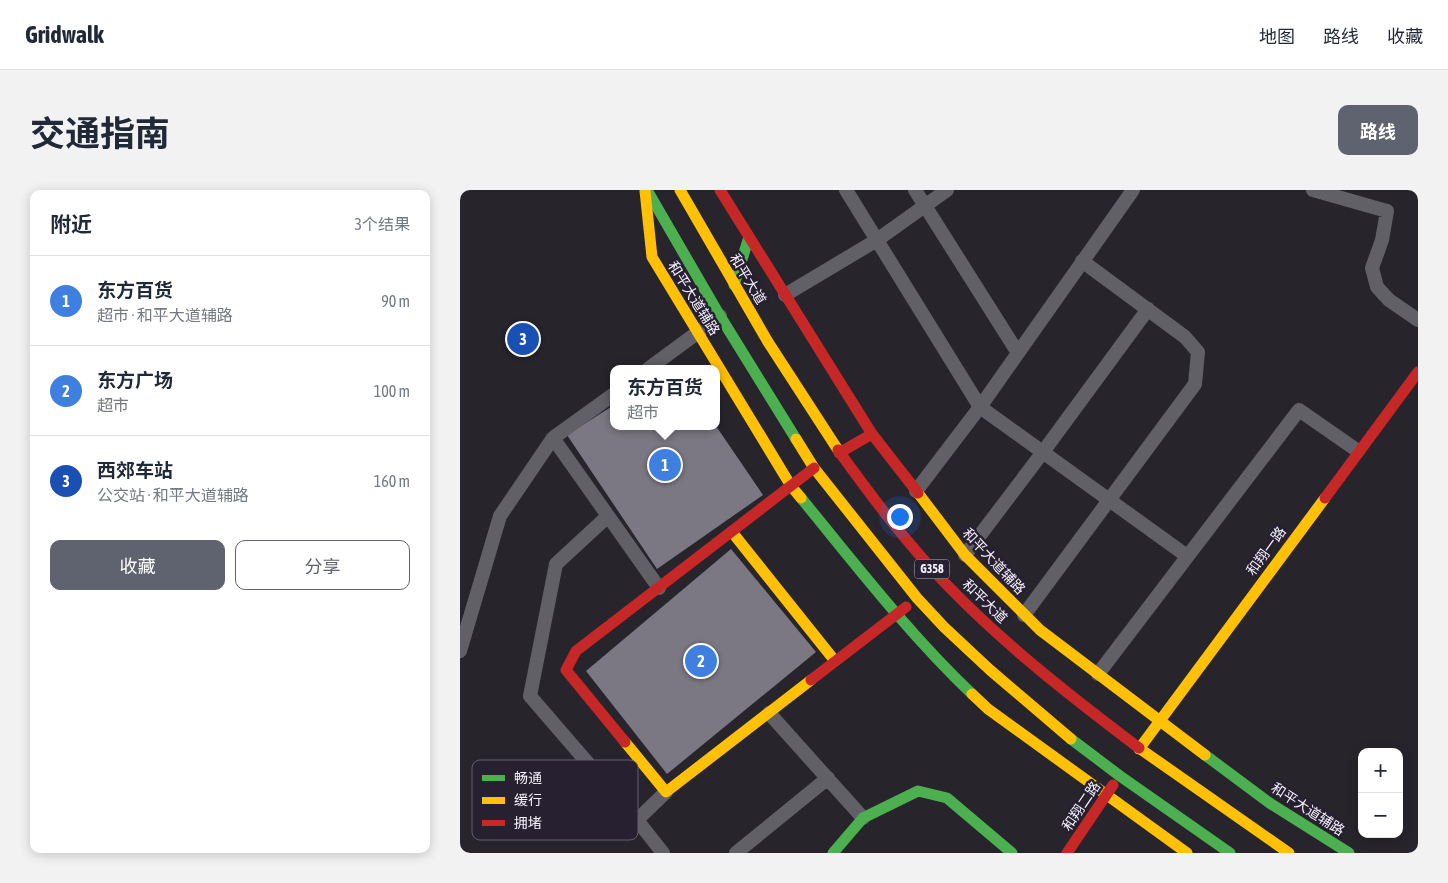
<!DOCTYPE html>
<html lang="zh">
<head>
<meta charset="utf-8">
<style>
  :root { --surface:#fff; --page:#f2f2f3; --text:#1f2937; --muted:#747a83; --line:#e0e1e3; --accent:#5f636f }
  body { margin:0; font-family:"Asap Condensed","Noto Sans SC",sans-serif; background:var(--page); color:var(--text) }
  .controls { position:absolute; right:15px; bottom:15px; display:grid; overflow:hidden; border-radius:10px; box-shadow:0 2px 12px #0003 }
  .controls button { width:45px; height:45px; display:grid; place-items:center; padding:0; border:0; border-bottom:1px solid var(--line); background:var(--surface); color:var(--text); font:25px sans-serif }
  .you { position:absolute; left:439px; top:326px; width:18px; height:18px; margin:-12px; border:4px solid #fff; border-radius:50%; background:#1a73e8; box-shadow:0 0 0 8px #1a73e833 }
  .badge { display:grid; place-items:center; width:32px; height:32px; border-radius:50%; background:var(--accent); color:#fff; font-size:16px; font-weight:700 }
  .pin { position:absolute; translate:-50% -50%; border:2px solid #fff; box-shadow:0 1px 5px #0006 }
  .popup { position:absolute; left:150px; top:175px; width:110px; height:65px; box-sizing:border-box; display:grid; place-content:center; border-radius:10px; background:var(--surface); filter:drop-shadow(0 1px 4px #0005); font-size:16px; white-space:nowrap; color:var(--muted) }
  .popup b { font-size:19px; color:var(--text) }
  .popup::after { content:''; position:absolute; left:50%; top:100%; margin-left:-10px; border:10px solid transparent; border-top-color:var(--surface) }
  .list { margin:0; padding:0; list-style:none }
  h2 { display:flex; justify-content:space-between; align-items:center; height:65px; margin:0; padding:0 20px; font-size:21px }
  h2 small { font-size:16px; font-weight:400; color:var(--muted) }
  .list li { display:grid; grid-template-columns:32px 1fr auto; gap:15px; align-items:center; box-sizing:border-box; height:90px; padding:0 20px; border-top:1px solid var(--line) }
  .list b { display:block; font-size:19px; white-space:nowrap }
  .list p { margin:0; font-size:16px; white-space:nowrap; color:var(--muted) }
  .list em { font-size:16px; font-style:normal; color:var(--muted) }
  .actions { display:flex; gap:10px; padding:15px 20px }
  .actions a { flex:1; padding:11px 0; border:1px solid var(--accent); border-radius:10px; text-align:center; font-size:18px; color:var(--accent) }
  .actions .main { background:var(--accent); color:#fff }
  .map { position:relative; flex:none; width:958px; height:663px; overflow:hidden; border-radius:10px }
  header { display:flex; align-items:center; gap:30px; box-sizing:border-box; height:70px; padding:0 25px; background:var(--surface); border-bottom:1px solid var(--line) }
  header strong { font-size:24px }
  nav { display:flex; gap:28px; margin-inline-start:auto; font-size:18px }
  .intro { display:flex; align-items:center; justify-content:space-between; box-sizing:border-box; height:120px; padding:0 30px }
  h1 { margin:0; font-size:35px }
  .button { padding:12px 22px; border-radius:10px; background:var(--accent); color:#fff; font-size:18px; font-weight:700 }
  main { display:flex; gap:30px; padding:0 30px }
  aside { flex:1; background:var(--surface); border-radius:10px; box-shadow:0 2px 12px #0003 }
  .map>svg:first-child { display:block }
  .building { fill:#7c7883 }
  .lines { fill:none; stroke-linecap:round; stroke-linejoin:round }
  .street { stroke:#626067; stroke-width:14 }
  .fast { stroke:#4caf50; stroke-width:11 }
  .slow { stroke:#ffc107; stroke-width:11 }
  .jam { stroke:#c62828; stroke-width:11 }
  .labels { text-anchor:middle; stroke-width:5; stroke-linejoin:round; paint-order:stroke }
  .shield { fill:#262030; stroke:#b8b3c0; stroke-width:1 }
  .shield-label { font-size:12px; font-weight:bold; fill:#f6f2fe }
  .street-label { font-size:14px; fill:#f6f2fe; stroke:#262030 }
  .key { fill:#262030; stroke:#645f6e; stroke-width:1 }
  .key-label { font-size:14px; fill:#f6f2fe }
</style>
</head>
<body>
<header>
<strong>Gridwalk</strong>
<nav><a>地图</a><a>路线</a><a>收藏</a></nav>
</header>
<div class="intro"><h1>交通指南</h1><a class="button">路线</a></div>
<main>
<aside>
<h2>附近<small>3个结果</small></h2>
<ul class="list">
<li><span class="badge" style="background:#3f7fe0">1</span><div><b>东方百货</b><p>超市 · 和平大道辅路</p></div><em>90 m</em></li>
<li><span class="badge" style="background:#3f7fe0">2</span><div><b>东方广场</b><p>超市</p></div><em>100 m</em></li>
<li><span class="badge" style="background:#1a4fb4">3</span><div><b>西郊车站</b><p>公交站 · 和平大道辅路</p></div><em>160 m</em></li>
</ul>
<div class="actions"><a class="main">收藏</a><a>分享</a></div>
</aside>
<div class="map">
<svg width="958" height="663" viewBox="0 0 958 663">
  <rect width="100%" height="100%" fill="#27242c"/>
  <path class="building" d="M 154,215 L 154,236 L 256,236 L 303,305 L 197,379 L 107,245 Z
    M 271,359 L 356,462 L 207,584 L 126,481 Z"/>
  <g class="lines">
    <path class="street" d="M 386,0 L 520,217 L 727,366
      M 455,0 L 558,163
      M 853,0 L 927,21 L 922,50 L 912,78 L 917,97 L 929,110 L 958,130
      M 325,105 L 417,50 L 487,0
      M 188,179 L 260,126
      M 154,204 L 93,248 L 199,398
      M 456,301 L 520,217 L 673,0
      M 148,326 L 96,374 L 70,506 L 177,630
      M 505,365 L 583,262 L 688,119
      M 564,425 L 735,194 L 738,162 L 725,147 L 622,71
      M 0,461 L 40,326 L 93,248
      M 638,484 L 839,220 L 898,261
      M 309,523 L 403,628
      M 203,663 L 177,630 L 206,602
      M 276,663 L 368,588"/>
    <path class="fast" d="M 187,0 L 260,126 L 336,249
      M 274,95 L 289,47
      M 341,308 C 396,375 449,444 512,504
      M 611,549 L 660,586 L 770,663
      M 745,565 L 811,614 L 889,663
      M 373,663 L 403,628 L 458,601 L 487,608 L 552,663"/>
    <path class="slow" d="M 220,0 L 308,152 L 378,260
      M 185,1 L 192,67 L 331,296 L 341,308
      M 336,249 L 354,278 L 457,408 L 484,437 L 530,480 L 611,549
      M 458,303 L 505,365 L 580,440 L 745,565
      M 272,342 L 375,471
      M 512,504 L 528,519 L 727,663
      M 165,552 L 206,602 L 351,490
      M 679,558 L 829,663
      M 679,559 L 865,308"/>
    <path class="jam" d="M 260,0 L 412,244 L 458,303
      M 378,260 C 412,307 447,354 488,396 C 546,456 613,508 679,558
      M 379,263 L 412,244
      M 865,308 L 958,182
      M 351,490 L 446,417
      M 165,552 L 106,480 L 116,461 L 354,278
      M 607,663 L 653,595"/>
  </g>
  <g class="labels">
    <rect class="shield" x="454.5" y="369.5" width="35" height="19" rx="4"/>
    <g class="shield-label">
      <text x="472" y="383">G358</text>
    </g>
    <g class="street-label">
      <text transform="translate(288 89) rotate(59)" y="5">和平大道</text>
      <text transform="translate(234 108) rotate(58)" y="5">和平大道辅路</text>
      <text transform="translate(806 361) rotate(-54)" y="5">和翔一路</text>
      <text transform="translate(534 371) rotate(47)" y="5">和平大道辅路</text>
      <text transform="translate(525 411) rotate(44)" y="5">和平大道</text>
      <text transform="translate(621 616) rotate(-56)" y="5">和翔二路</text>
      <text transform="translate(848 619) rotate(33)" y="5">和平大道辅路</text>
    </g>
  </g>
  <rect x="12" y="570" width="166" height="80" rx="8" class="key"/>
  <rect x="22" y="585" width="23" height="6" fill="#4caf50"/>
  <rect x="22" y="607" width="23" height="7" fill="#ffc107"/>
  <rect x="22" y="630" width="23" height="6" fill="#c62828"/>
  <g class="key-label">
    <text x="54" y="593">畅通</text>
    <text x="54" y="615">缓行</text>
    <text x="54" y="638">拥堵</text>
  </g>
</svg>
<div class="controls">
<button>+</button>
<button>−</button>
</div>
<div class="you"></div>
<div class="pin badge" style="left:205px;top:275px;background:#3f7fe0">1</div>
<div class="popup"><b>东方百货</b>超市</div>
<div class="pin badge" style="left:241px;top:471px;background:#3f7fe0">2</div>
<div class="pin badge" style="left:63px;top:149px;background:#1a4fb4">3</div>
</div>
</main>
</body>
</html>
